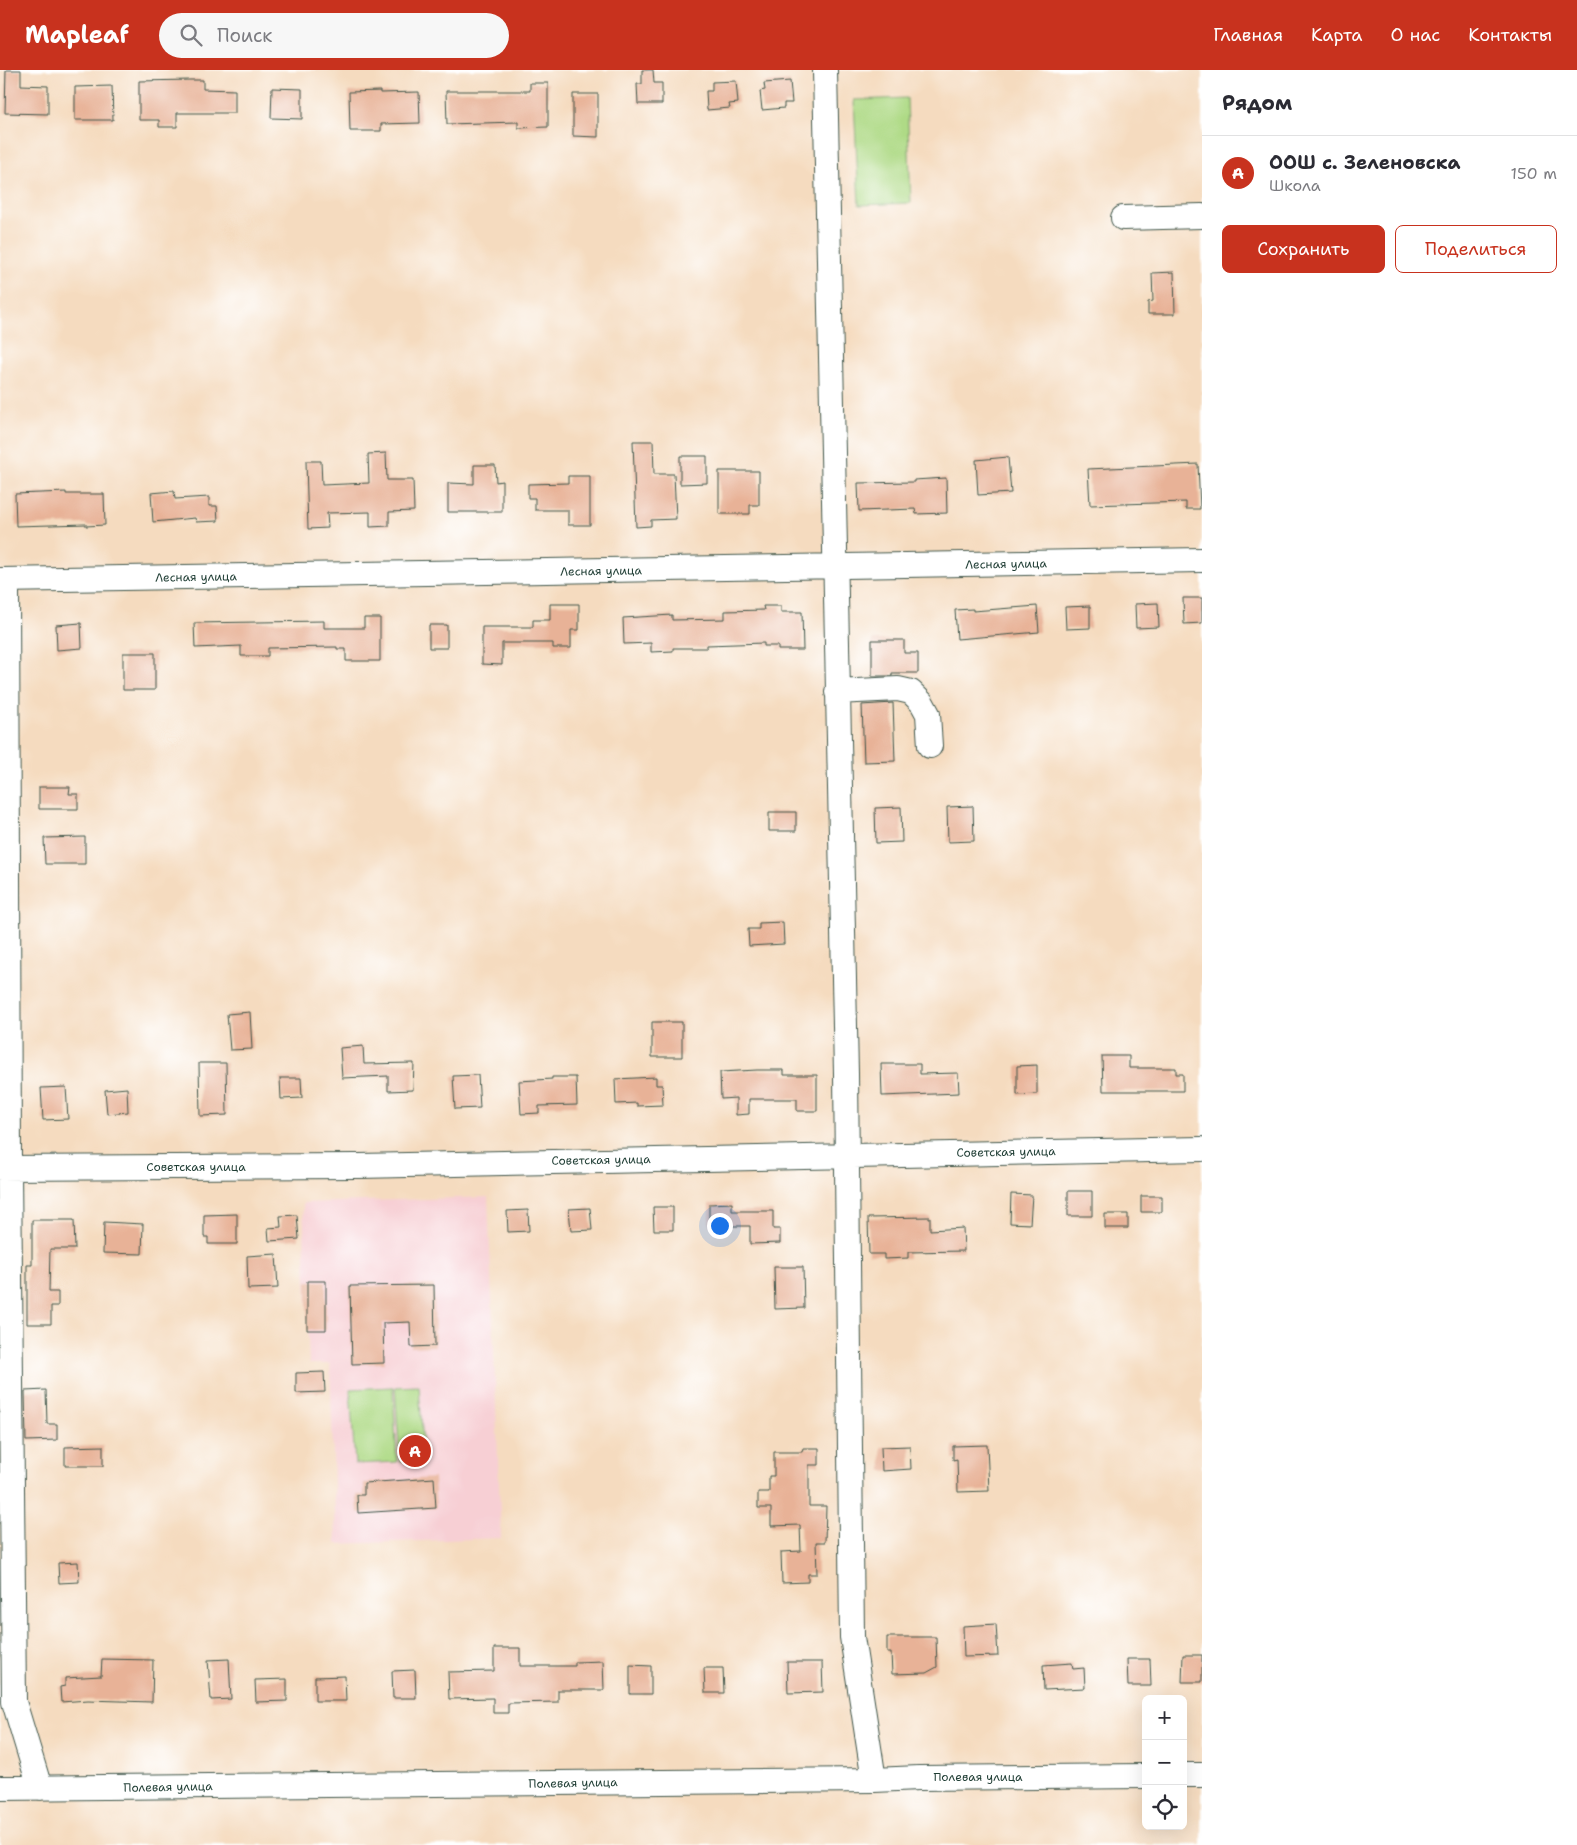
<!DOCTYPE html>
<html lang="ru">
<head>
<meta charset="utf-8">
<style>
  :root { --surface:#fff; --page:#f7f7f7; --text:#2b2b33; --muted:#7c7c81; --line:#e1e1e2; --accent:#c8321e }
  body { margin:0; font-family:"Shantell Sans",sans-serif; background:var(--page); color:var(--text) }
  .controls { position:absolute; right:15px; bottom:15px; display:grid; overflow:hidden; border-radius:8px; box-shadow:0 5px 20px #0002 }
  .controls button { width:45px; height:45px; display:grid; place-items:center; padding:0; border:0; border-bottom:1px solid var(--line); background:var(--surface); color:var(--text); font:25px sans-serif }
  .you { position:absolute; left:719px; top:1155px; width:18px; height:18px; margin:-12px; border:4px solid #fff; border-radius:50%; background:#1a73e8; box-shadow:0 0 0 8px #1a73e833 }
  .badge { display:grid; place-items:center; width:32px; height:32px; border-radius:50%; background:var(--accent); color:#fff; font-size:16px; font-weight:700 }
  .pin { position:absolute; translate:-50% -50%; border:2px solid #fff; box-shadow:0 1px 5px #0006 }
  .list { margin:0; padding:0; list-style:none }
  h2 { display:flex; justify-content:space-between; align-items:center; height:65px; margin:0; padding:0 20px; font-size:21px }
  h2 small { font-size:16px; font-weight:400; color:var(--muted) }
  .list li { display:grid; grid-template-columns:32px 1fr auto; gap:15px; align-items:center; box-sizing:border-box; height:75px; padding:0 20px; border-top:1px solid var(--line) }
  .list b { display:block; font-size:19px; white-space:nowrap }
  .list p { margin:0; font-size:16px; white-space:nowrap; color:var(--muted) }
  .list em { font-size:16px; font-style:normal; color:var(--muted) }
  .actions { display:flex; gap:10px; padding:15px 20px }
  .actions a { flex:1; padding:11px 0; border:1px solid var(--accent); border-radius:8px; text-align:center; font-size:18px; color:var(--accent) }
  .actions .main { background:var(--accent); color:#fff }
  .icon { flex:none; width:28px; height:28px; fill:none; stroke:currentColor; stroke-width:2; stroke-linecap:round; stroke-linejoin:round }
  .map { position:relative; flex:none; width:1202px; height:1775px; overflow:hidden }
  header { display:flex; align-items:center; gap:30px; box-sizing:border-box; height:70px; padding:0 25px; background:var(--accent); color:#fff }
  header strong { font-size:24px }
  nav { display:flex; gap:28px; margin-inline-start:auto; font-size:18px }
  .search { width:350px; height:45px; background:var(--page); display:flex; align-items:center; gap:12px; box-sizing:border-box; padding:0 18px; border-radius:28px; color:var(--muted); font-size:19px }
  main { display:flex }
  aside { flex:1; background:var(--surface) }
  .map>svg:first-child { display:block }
  .built { fill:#f7cfd4 }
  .green { fill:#afda86; stroke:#678c5d }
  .building { fill:#e8b297 }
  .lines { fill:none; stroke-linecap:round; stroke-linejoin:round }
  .minor-casing { stroke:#3f5549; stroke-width:26 }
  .minor { stroke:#fff; stroke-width:24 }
  .labels { text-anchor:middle; stroke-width:4; stroke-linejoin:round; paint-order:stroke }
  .street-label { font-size:12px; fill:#1f3d34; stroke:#fff }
</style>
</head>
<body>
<header>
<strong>Mapleaf</strong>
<div class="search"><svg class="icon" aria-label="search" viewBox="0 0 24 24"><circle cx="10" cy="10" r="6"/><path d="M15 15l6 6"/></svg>Поиск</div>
<nav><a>Главная</a><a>Карта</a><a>О нас</a><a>Контакты</a></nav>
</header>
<main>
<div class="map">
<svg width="1202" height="1775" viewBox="0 0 1202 1775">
  <rect width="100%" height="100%" fill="#fff"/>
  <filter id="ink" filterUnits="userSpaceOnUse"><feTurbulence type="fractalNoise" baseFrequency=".02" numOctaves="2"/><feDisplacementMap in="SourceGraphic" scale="10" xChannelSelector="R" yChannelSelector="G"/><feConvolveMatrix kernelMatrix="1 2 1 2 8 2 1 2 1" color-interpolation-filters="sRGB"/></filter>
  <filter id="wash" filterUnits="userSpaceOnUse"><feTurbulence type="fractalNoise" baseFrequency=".0096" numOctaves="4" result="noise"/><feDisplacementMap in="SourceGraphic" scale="20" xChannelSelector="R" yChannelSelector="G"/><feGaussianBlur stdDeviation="1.12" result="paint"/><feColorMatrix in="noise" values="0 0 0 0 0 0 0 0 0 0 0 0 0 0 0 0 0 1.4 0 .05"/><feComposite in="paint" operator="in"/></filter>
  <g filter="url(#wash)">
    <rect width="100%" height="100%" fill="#f5dbbf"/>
    <path class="built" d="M 488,1127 L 501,1468 L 336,1474 L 330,1294 L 309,1294 L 303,1133 Z"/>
    <path class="green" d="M 907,28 L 911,133 L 859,135 L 854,30 Z
      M 419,1316 L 424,1390 L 400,1392 L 395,1317 Z
      M 393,1317 L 397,1392 L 355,1394 L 350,1319 Z"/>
    <g id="blocks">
      <path class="building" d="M 6,0 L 21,0 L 21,15 L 48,16 L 48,44 L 5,43 Z
        M 642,0 L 653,0 L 654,13 L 662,13 L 662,34 L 638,34 L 637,14 L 642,14 Z
        M 190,10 L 203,10 L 203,19 L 235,20 L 235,43 L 177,43 L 177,57 L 159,57 L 159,50 L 139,50 L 139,11 Z
        M 736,11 L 738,33 L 729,34 L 730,38 L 707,40 L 706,21 L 712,21 L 712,12 Z
        M 790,11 L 792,33 L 784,33 L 784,38 L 762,40 L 760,21 L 765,20 L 764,13 Z
        M 530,13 L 548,13 L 548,57 L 518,58 L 518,52 L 447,54 L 446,21 L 530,21 Z
        M 112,16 L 113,50 L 75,50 L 75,17 Z
        M 272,18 L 302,19 L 302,49 L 271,48 Z
        M 380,21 L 380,23 L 419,22 L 420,53 L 381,54 L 381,61 L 350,61 L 349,22 Z
        M 573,24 L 598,24 L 598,67 L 573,66 Z
        M 1174,202 L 1175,244 L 1148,244 L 1148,232 L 1153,231 L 1152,203 Z
        M 633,371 L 653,371 L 654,404 L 674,404 L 676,449 L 651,450 L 651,456 L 636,457 Z
        M 386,383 L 387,410 L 413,410 L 414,441 L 389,442 L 389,456 L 370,457 L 370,442 L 327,443 L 328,458 L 308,459 L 306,391 L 321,391 L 322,415 L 369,413 L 368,384 Z
        M 680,386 L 707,386 L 707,413 L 680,414 Z
        M 1008,387 L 1011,423 L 978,425 L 976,390 Z
        M 1198,394 L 1200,439 L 1186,439 L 1186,432 L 1090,435 L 1088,399 Z
        M 474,395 L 495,395 L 496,412 L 502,411 L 502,442 L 448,442 L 448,413 L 474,414 Z
        M 719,401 L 759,401 L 759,435 L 750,435 L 750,444 L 719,444 Z
        M 568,406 L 590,406 L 590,455 L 568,455 L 568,440 L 535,440 L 535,428 L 528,428 L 528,414 L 568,413 Z
        M 946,408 L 947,443 L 916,444 L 915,439 L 859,441 L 858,413 L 914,412 L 914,410 Z
        M 174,421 L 175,429 L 209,427 L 209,436 L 217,436 L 218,451 L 196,452 L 195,448 L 153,452 L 151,423 Z
        M 66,422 L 66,424 L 104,424 L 105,455 L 86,456 L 86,454 L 16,456 L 15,424 Z
        M 1183,528 L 1202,528 L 1202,553 L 1184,554 Z
        M 1158,533 L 1159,557 L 1136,558 L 1135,534 Z
        M 550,534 L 579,534 L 579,560 L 571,560 L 571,578 L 553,578 L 553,573 L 502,573 L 502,595 L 482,594 L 482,557 L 533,557 L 533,550 L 550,550 Z
        M 763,536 L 781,536 L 781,542 L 802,542 L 803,580 L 778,580 L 778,576 L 764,576 L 764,573 L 707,575 L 707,578 L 673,578 L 673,581 L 651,582 L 651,573 L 624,574 L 623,548 L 672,545 L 672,550 L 725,549 L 725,541 L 764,540 Z
        M 1037,536 L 1039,562 L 957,569 L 955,540 L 973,539 L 973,541 Z
        M 1090,536 L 1090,558 L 1066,559 L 1065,537 Z
        M 364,548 L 380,548 L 380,591 L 346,591 L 346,579 L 337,579 L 337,577 L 268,578 L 268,586 L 241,586 L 241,576 L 195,578 L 194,553 L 324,551 L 324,558 L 364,558 Z
        M 81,553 L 82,578 L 57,580 L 56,555 Z
        M 429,555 L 447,555 L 447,578 L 429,578 Z
        M 872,570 L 904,570 L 904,583 L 918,583 L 918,603 L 892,603 L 892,606 L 872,606 Z
        M 123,583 L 155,583 L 155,620 L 123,620 Z
        M 893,633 L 895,691 L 864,692 L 862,635 Z
        M 39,717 L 70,717 L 69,724 L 78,724 L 78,739 L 39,739 Z
        M 973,736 L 974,771 L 948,772 L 947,737 Z
        M 901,737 L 902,772 L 876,773 L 875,738 Z
        M 769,742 L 796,742 L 796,761 L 769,761 Z
        M 85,767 L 85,794 L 45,794 L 44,768 Z
        M 783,852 L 784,874 L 749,876 L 748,859 L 759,859 L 759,853 Z
        M 250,942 L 252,979 L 230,980 L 227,944 Z
        M 652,952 L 682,952 L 682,987 L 652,987 Z
        M 363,976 L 364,994 L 414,993 L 413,1020 L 388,1021 L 388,1006 L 342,1008 L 340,978 Z
        M 1102,986 L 1129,986 L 1129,998 L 1176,998 L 1176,1004 L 1183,1004 L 1183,1021 L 1103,1021 Z
        M 199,993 L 226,993 L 227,1045 L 200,1046 Z
        M 881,994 L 920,994 L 920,1004 L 958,1003 L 959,1023 L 882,1026 Z
        M 1037,995 L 1037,1024 L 1017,1025 L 1017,996 Z
        M 757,1000 L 784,1000 L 784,1005 L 817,1005 L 817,1041 L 797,1041 L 797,1029 L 749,1029 L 749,1044 L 736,1045 L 736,1028 L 721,1029 L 720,1002 Z
        M 478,1005 L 480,1038 L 455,1039 L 453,1006 Z
        M 552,1007 L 576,1007 L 577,1035 L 539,1036 L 539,1043 L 521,1044 L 519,1011 L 552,1009 Z
        M 656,1007 L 656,1015 L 662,1015 L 663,1035 L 637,1036 L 637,1033 L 616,1034 L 615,1009 Z
        M 280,1008 L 301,1008 L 302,1028 L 281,1029 Z
        M 66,1017 L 68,1049 L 43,1050 L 41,1018 Z
        M 127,1018 L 128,1042 L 107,1044 L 105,1020 Z
        M 1068,1121 L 1092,1121 L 1092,1146 L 1068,1146 Z
        M 1011,1124 L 1032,1125 L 1030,1154 L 1010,1153 Z
        M 1141,1126 L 1162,1126 L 1162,1142 L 1141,1142 Z
        M 732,1133 L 732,1141 L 773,1141 L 773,1159 L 780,1159 L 780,1173 L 750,1174 L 750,1156 L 709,1156 L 709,1134 Z
        M 653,1137 L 673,1137 L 673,1160 L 654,1160 Z
        M 590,1138 L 592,1160 L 571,1161 L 569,1139 Z
        M 528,1140 L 529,1161 L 508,1162 L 507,1141 Z
        M 237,1144 L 237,1174 L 208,1174 L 208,1167 L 204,1167 L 204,1145 Z
        M 1105,1144 L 1128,1144 L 1128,1158 L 1105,1158 Z
        M 297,1145 L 299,1169 L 269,1171 L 268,1158 L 281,1157 L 280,1146 Z
        M 930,1147 L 930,1160 L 963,1158 L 964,1181 L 908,1182 L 908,1188 L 884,1189 L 884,1184 L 869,1184 L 868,1148 Z
        M 32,1150 L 74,1150 L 75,1179 L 50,1179 L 49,1222 L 58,1222 L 58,1236 L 51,1236 L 51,1254 L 27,1254 L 27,1195 L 32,1195 Z
        M 104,1152 L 143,1154 L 142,1184 L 103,1183 Z
        M 276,1184 L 278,1218 L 248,1219 L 247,1186 Z
        M 774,1197 L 803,1197 L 804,1238 L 775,1239 Z
        M 307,1211 L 326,1211 L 326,1260 L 307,1260 Z
        M 434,1215 L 435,1276 L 411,1277 L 410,1252 L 383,1253 L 384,1293 L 352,1294 L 350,1216 Z
        M 324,1302 L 325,1322 L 296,1323 L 296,1303 Z
        M 46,1320 L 47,1354 L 57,1354 L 57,1370 L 26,1371 L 25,1321 Z
        M 987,1375 L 989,1421 L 958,1422 L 957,1389 L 953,1390 L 953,1376 Z
        M 103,1376 L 103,1396 L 65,1396 L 65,1377 Z
        M 910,1376 L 911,1399 L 882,1401 L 881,1377 Z
        M 803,1378 L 819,1378 L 819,1395 L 809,1395 L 809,1436 L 826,1436 L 825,1472 L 816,1472 L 817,1504 L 808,1504 L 808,1512 L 782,1513 L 781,1482 L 801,1481 L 800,1455 L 771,1456 L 771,1438 L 758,1438 L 758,1422 L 769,1422 L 769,1406 L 774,1406 L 774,1382 L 802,1382 Z
        M 434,1408 L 436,1438 L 358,1443 L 357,1425 L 364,1425 L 364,1413 Z
        M 78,1492 L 79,1512 L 59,1513 L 58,1493 Z
        M 996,1554 L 998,1586 L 964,1587 L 963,1556 Z
        M 887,1567 L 936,1567 L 937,1597 L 926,1603 L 892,1604 L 891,1583 L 887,1583 Z
        M 494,1578 L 520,1578 L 520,1596 L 575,1596 L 575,1592 L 603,1591 L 604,1620 L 558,1620 L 558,1632 L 508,1633 L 508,1643 L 493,1643 L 493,1628 L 449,1629 L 448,1602 L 494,1601 Z
        M 1183,1585 L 1202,1585 L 1202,1612 L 1182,1612 Z
        M 102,1589 L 153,1590 L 152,1632 L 88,1630 L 61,1632 L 60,1617 L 65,1616 L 65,1608 L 101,1606 Z
        M 229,1589 L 231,1629 L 211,1630 L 208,1590 Z
        M 1127,1589 L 1150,1589 L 1151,1616 L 1128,1616 Z
        M 787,1592 L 822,1592 L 823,1622 L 788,1623 Z
        M 1072,1593 L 1073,1599 L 1084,1598 L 1085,1618 L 1044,1620 L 1043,1595 Z
        M 630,1595 L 651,1596 L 651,1624 L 630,1624 Z
        M 704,1598 L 723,1598 L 724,1623 L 705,1623 Z
        M 415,1600 L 416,1628 L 393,1628 L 392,1601 Z
        M 345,1606 L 346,1631 L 315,1631 L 315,1607 Z
        M 287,1609 L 287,1631 L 256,1632 L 255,1610 Z"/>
    </g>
  </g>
  <g filter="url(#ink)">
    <use href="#blocks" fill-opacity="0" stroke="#3f5549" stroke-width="1"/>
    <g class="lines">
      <g class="minor-casing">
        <path id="minor" d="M 825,0 L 846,1004 L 852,1567 L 874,1710
          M 1123,148 L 1202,146
          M 0,510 L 1202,490
          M 7,510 L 9,1098 L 14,1632 L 40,1718
          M 837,622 L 898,619 L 911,622 L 922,633 L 928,644 L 930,676
          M 0,1098 L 359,1096 L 1202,1079
          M 1183,1705 L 1202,1705
          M 0,1718 L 874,1710 L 919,1708 L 1146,1706"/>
      </g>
      <use href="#minor" class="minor"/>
    </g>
  </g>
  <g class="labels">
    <g class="street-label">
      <text transform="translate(1006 494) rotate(-1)" y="4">Лесная улица</text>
      <text transform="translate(601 501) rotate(-1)" y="4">Лесная улица</text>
      <text transform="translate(196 507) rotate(-1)" y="4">Лесная улица</text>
      <text transform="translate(1006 1082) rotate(-1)" y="4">Советская улица</text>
      <text transform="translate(601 1090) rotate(-1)" y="4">Советская улица</text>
      <text x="196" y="1101">Советская улица</text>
      <text x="978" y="1711">Полевая улица</text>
      <text transform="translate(573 1713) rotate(-1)" y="4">Полевая улица</text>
      <text transform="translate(168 1717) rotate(-1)" y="4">Полевая улица</text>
    </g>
  </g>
</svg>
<div class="controls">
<button>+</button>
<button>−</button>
<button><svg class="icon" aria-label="locate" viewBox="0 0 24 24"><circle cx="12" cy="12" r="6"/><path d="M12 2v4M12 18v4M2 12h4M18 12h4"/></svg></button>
</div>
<div class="you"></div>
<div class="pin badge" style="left:415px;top:1381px">A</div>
</div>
<aside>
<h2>Рядом<small></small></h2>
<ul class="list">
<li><span class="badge">A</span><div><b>ООШ с. Зеленовска</b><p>Школа</p></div><em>150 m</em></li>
</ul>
<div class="actions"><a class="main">Сохранить</a><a>Поделиться</a></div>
</aside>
</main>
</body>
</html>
